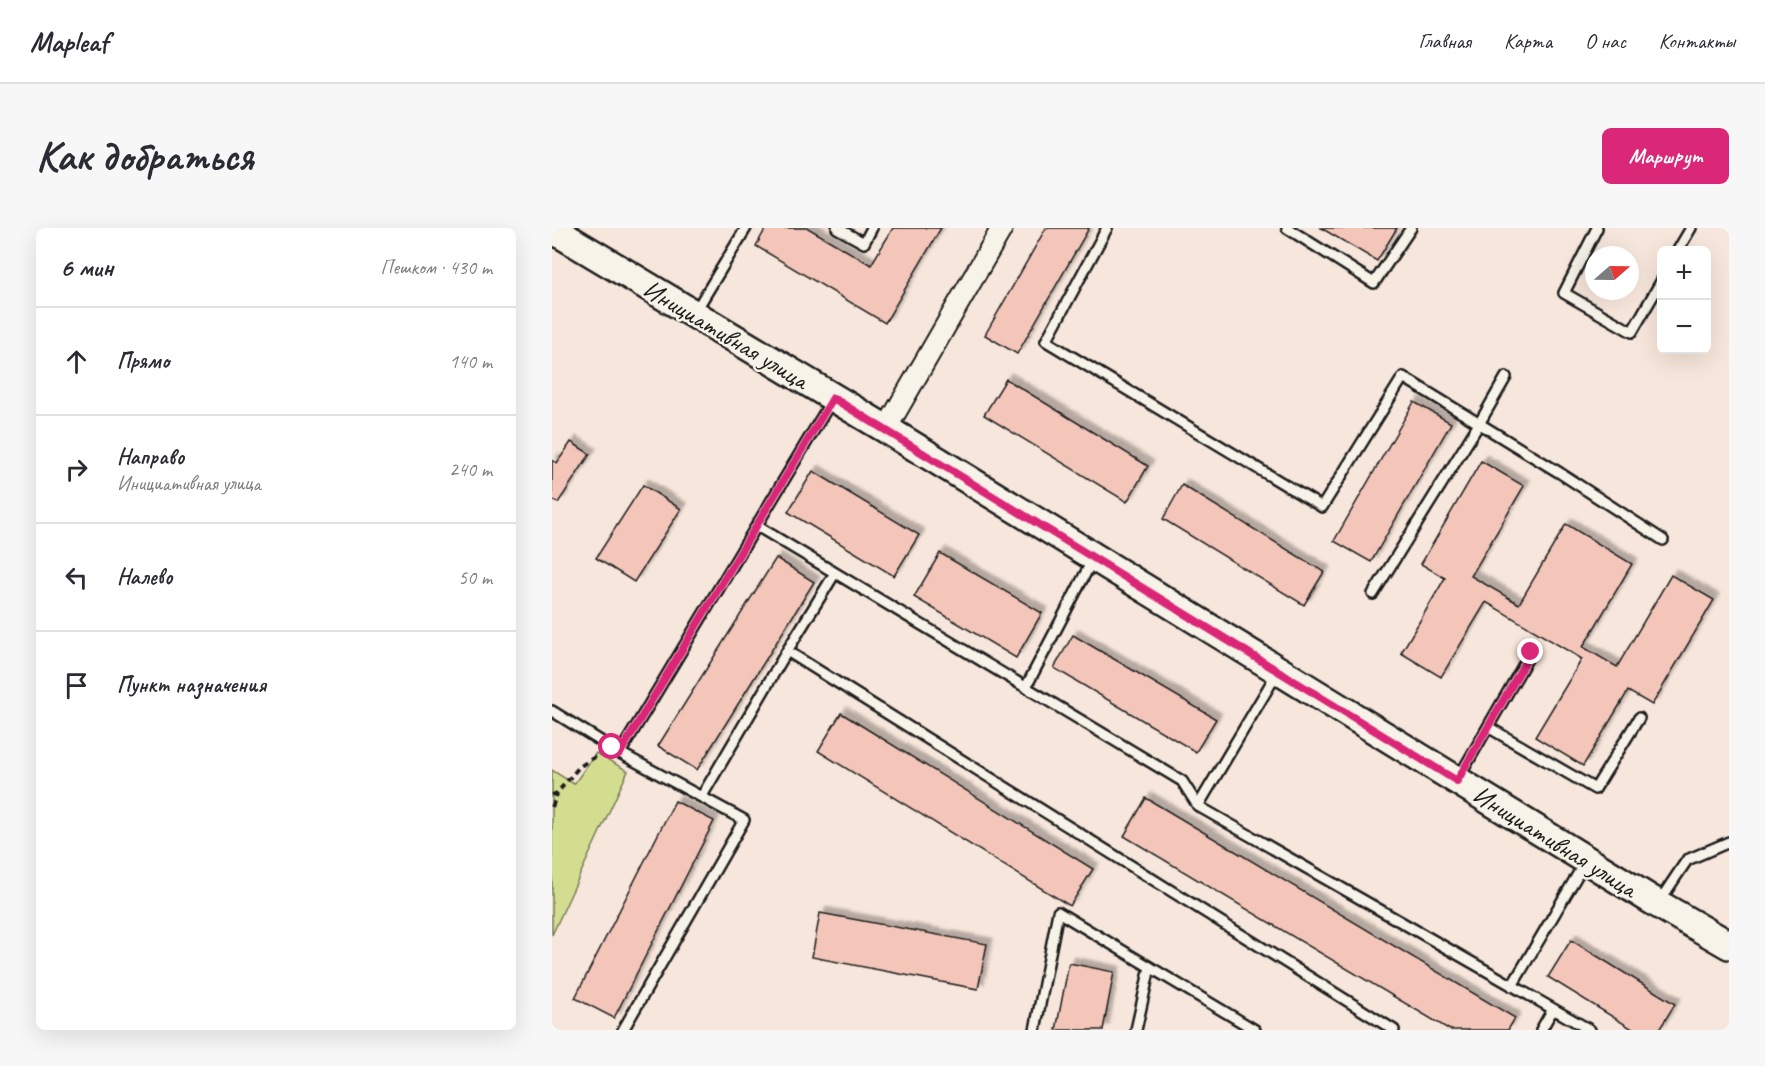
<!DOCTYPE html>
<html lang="ru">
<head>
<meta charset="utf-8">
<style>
  :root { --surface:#fff; --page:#f7f7f7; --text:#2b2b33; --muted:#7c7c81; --line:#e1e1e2; --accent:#db2777 }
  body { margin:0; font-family:Caveat,sans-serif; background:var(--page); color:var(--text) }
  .controls { position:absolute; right:18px; top:18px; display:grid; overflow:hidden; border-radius:9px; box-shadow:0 6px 24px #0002 }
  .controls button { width:54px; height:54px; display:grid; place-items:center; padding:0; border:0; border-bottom:2px solid var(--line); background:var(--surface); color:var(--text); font:30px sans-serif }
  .compass { position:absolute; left:1033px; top:18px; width:54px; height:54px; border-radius:50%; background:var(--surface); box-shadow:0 6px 24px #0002; rotate:70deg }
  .stop { position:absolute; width:18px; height:18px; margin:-14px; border:4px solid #db2777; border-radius:50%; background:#fff }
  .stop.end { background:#db2777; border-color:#fff; box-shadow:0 2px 6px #0008 }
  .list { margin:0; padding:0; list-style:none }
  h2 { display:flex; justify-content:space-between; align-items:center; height:78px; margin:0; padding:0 24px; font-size:26px }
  h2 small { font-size:20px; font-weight:400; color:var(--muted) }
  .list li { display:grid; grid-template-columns:39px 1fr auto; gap:18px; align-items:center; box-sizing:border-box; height:108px; padding:0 24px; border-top:2px solid var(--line) }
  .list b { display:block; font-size:22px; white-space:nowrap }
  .list p { margin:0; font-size:20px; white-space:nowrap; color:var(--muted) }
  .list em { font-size:20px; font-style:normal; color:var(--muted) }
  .icon { flex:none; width:33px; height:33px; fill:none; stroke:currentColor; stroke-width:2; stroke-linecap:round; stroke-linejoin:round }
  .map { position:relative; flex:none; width:1177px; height:802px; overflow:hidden; border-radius:9px }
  header { display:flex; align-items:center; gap:36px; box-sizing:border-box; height:84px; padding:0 30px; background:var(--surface); border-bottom:2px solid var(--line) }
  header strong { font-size:28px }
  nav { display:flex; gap:33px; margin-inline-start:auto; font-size:21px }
  .intro { display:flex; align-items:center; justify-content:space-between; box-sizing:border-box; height:144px; padding:0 36px }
  h1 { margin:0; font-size:42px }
  .button { padding:15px 27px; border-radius:9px; background:var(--accent); color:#fff; font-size:21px; font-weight:700 }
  main { display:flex; gap:36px; padding:0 36px }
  aside { flex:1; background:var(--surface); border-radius:9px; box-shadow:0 6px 24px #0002 }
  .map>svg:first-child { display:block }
  .green { fill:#d2dd90; stroke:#777c56; stroke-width:1.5 }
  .building { fill:#f3c6b9; stroke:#1c1c1c; stroke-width:1.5; filter:url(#shadow) }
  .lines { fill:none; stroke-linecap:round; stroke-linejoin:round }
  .service-casing { stroke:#1c1c1c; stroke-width:14 }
  .minor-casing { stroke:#1c1c1c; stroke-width:24 }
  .secondary-casing { stroke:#1c1c1c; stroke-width:32 }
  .path { stroke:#1c1c1c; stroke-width:4; stroke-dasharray:6 4.5; stroke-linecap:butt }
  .service { stroke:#f7f3e8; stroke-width:9 }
  .minor { stroke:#f7f3e8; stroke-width:20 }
  .secondary { stroke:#f7f3e8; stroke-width:27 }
  .route { stroke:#db2777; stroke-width:8 }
  .labels { text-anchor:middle; stroke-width:5; stroke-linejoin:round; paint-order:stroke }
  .street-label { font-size:26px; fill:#1c1c1c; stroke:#f7f3e8 }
</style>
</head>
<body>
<header>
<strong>Mapleaf</strong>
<nav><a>Главная</a><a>Карта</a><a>О нас</a><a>Контакты</a></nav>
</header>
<div class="intro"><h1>Как добраться</h1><a class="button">Маршрут</a></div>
<main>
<aside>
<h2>6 мин<small>Пешком · 430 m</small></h2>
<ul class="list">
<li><svg class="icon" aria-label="ahead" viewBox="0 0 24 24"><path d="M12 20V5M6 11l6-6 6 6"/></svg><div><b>Прямо</b></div><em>140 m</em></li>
<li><svg class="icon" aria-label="right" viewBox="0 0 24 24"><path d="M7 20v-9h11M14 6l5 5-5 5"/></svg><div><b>Направо</b><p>Инициативная улица</p></div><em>240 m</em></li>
<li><svg class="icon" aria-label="left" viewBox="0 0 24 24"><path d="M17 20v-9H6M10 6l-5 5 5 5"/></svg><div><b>Налево</b></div><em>50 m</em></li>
<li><svg class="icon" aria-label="arrive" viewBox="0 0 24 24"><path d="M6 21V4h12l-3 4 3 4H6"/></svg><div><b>Пункт назначения</b></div></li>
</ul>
</aside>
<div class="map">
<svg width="1177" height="802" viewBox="0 0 1177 802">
  <defs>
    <filter id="shadow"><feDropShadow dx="5.5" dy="-5.5" stdDeviation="1.5" flood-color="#0004"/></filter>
  </defs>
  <rect width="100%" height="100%" fill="#f7e6db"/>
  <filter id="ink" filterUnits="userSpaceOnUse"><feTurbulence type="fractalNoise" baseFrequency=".0167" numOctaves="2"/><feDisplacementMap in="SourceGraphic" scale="12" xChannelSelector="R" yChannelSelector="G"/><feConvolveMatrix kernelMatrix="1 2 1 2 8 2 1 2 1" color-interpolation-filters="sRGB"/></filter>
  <g filter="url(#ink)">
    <path class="green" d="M 44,525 L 76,543 L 0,707 L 0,542 L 22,556 Z"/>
    <path class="building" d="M 214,0 L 256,0 L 319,37 L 341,0 L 389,0 L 333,95 L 204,18 Z
      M 494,0 L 537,0 L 465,126 L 433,107 Z
      M 769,0 L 845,0 L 825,33 Z
      M 454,151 L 596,238 L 575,274 L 432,187 Z
      M 862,174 L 899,195 L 819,334 L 782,313 Z
      M 19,214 L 38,226 L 6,275 L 0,271 L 0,232 L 5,235 Z
      M 929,233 L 972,258 L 919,348 L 967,376 L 1014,296 L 1080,336 L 1031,419 L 1065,439 L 1119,347 L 1162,372 L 1100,477 L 1076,463 L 1031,538 L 983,509 L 1030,431 L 934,374 L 889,449 L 849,425 L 893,350 L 869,336 Z
      M 261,243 L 367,307 L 342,348 L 236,284 Z
      M 91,257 L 129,281 L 82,354 L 44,330 Z
      M 630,257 L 772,344 L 752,377 L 611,291 Z
      M 388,325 L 490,385 L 464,430 L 362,369 Z
      M 224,330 L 262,354 L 145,542 L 106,518 Z
      M 521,407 L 664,491 L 644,524 L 502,440 Z
      M 289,485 L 541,641 L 518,678 L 266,523 Z
      M 594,570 L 963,790 L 956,802 L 898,802 L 572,608 Z
      M 123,573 L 162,593 L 62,790 L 23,770 Z
      M 268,685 L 435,716 L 426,761 L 260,729 Z
      M 1019,712 L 1123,776 L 1107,802 L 1082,802 L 996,749 Z
      M 517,735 L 562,744 L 551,802 L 504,802 Z"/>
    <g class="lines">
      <g class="service-casing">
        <path id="service" d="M 285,0 L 312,15 L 320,0
          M 555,0 L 494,113 L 770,279 L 851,149 L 1008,245 L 1111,312
          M 735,0 L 822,55 L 859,0
          M 1045,0 L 1012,65 L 1080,104 L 1110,52
          M 1126,22 L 1139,0
          M 143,84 L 194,0
          M 205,298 L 630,553 L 646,578 L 1038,802
          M 821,366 L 927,196 L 954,149
          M 235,423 L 283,345
          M 474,459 L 541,331
          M 0,483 L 68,525 L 280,172
          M 936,499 L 1043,561 L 1087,490
          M 68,525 L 192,592 L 71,802
          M 906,551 L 979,424
          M 150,568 L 235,423 L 842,802
          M 646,578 L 725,445
          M 1107,674 L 1135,632 L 1177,614
          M 960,758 L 1033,634
          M 483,802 L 506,684 L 703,802
          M 584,802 L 598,739
          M 989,802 L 1001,781"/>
      </g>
      <g class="minor-casing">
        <path id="minor" d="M 334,201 L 450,0"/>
      </g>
      <g class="secondary-casing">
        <path id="secondary" d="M 0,1 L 334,201 L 1106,676 L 1177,717"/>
      </g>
      <path class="path" d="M 0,567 L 5,565 L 27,539 L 46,527
        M 0,579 L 5,566"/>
      <use href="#service" class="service"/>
      <use href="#minor" class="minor"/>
      <use href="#secondary" class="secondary"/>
    </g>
  </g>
  <g class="lines" filter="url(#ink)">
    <path class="route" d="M 60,519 L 68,525 L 281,170 L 905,553 L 979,424"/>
  </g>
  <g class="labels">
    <g class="street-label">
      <text transform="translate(174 106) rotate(31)" y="9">Инициативная улица</text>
      <text transform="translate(1003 613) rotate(32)" y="9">Инициативная улица</text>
    </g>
  </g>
</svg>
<div class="controls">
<button>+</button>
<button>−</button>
</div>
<svg class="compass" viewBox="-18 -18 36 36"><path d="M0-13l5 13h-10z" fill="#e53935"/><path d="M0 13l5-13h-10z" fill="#7c7c81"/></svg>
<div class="stop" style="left:60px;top:519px"></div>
<div class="stop end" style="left:979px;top:424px"></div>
</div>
</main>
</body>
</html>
